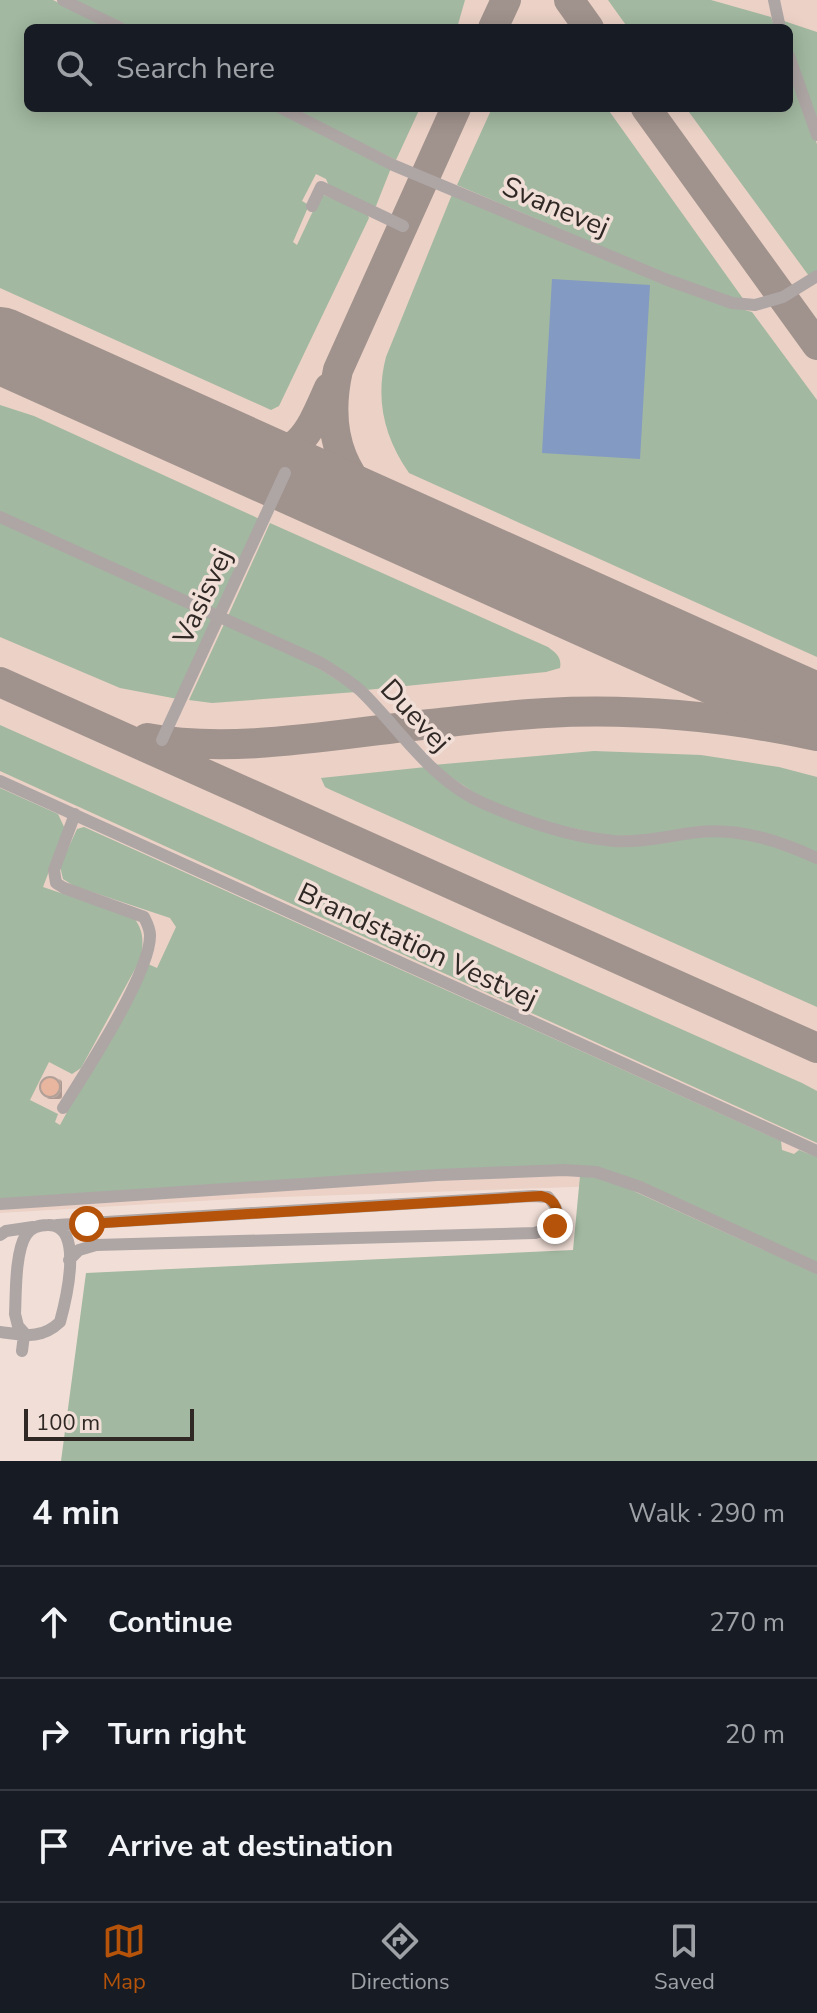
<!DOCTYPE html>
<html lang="en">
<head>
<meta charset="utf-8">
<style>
  :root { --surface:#171b24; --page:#242831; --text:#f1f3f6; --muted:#9ea1a6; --line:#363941; --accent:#b45309 }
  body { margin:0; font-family:"Nunito Sans",sans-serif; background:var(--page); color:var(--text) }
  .scale { position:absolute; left:24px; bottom:20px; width:170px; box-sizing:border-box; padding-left:8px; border:4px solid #2f2825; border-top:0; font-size:22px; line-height:28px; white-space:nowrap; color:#2f2825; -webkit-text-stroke:6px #f1dfd7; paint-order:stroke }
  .stop { position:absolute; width:24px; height:24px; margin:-18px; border:6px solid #b45309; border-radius:50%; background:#fff }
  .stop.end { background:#b45309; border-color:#fff; box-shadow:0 2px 8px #0008 }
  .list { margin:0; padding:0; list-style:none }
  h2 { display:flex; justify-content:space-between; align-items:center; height:104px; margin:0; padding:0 32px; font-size:34px }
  h2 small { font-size:26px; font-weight:400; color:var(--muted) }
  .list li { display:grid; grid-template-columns:52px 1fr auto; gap:24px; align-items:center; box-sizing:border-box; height:112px; padding:0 32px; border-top:2px solid var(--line) }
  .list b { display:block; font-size:30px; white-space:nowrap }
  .list em { font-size:26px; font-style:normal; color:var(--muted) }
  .icon { flex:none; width:44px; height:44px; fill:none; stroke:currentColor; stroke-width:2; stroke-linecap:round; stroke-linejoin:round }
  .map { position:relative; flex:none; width:817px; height:1461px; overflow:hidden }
  .search { position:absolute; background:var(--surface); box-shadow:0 4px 20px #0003; left:24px; right:24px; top:24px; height:88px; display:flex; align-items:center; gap:20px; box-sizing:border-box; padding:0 28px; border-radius:12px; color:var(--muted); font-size:30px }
  .sheet { height:440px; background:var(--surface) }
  nav { display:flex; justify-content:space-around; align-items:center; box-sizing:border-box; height:112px; border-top:2px solid var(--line); background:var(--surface); font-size:22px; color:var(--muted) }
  nav a { display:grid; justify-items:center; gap:4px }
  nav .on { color:var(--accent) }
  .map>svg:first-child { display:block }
  .built { fill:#ebd1c6; fill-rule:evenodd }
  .green { fill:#a2b8a0 }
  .water { fill:#839ac3 }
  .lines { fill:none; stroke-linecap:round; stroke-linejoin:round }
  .taxiway { stroke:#a0928c; stroke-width:30 }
  .runway { stroke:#a0928c; stroke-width:76 }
  .building { fill:#e8b59f; stroke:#b1a098; stroke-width:2; filter:url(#shadow) }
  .minor { stroke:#aea6a5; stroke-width:12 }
  .route { stroke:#b45309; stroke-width:10 }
  .labels { text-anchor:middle; stroke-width:7; stroke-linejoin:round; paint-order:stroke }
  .street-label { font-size:28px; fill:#2f2825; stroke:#f1dfd7 }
</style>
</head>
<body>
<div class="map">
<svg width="817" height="1461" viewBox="0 0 817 1461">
  <defs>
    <filter id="shadow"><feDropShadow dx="4.5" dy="2.5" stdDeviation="0" flood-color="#0004"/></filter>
  </defs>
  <rect width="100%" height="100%" fill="#f1dfd7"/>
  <path class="built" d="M 0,0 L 817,0 L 817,1275 L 604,1186 L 251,1198 L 0,1213 ZM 28,28 L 789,28 L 789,108 L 28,108 Z"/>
  <path class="green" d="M 0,0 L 53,0 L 109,28 L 28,28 L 28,108 L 270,108 L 391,168 L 376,206 L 368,206 L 330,188 L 326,179 L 316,174 L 302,201 L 309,205 L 293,242 L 297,245 L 321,194 L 367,213 L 369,218 L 279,406 L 271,410 L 0,288 Z
    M 72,0 L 465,0 L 457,28 L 128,28 Z
    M 608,0 L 711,0 L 771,17 L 775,28 L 628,28 Z
    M 784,21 L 817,32 L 817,124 L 789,48 L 789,28 L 783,28 Z
    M 789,67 L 817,144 L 817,270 L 809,276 L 686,108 L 789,108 Z
    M 290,108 L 420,108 L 396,160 Z
    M 492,108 L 607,108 L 744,300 L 736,301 L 691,285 L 457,185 Z
    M 453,192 L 704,299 L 752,312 L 817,400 L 817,657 L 409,473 C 384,437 375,399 386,357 Z
    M 0,405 L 34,416 L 264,521 L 223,612 L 0,513 Z
    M 0,521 L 220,620 L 183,700 L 120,688 L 0,637 Z
    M 270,523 L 548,647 C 556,653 562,657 560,668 L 546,672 L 366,690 L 228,616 Z
    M 225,622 L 304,659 L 356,692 L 212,703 L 189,700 Z
    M 0,725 L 802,1083 L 817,1091 L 817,1143 L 0,771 Z
    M 594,751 L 701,755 L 779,767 L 817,777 L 817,854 L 745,829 L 616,838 L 554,824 L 488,802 L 433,765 Z
    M 426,767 L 434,776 L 575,837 L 673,839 L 738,835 L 817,861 L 817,1007 L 331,790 L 325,787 L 321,778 Z
    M 0,788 L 58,814 L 65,829 L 43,887 L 134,918 C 144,931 144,943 140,960 L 81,1068 L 72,1074 L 49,1062 L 30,1100 L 58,1114 L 55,1122 L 60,1125 L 148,964 L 157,968 L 176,927 L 170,918 L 74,886 L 63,879 L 60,866 L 77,829 L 84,827 L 781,1141 L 782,1150 L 794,1154 L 799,1150 L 817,1157 L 817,1265 L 587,1168 L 0,1202 Z
    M 580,1176 L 607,1179 L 817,1274 L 817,1461 L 61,1461 L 86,1273 L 573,1250 Z"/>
  <path class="water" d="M 552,279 L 650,285 L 640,459 L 542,453 Z"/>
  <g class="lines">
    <path class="taxiway" d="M 569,0 L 589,28
      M 493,28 L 506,0
      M 646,108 L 817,345
      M 0,351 L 21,354
      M 248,456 C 300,462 311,428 329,388
      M 399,524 C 344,484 323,437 338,370 L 456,108
      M 0,682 L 817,1048
      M 147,738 C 233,755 342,733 431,724 C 469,720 507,715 546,713 C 636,708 728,717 817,736"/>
    <path class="runway" d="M 0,345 L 817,712"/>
  </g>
  <path class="building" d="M40 1087a10 10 0 1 1 20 0a10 10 0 1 1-20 0Z"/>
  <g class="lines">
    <path class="minor" d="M 63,0 L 120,28
      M 774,0 L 780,28
      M 789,56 L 817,135
      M 281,108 L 393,165 L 665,279 L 732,303 L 755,305 L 783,297 L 817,276
      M 312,206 L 321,187 L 403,226
      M 0,517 L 319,662 C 334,671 351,681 364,694 C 402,732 433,782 485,804 C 524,821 571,837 614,841 C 643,843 671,835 699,832 C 741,828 779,841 817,858
      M 162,740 L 285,473
      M 0,781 L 817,1151
      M 63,1108 C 85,1073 151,972 150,935 C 150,929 147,923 144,917 L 64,888 L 56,883 L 54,870 L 75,814
      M 0,1204 L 437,1175 L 564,1170 L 596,1172 L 640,1187 L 817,1268
      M 57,1225 L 533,1196 L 548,1197 C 557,1207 560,1213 555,1226 L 535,1233 L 96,1245 L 79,1250 L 69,1260
      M 0,1235 L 6,1231 L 33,1227
      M 0,1332 C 24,1335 41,1340 60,1322 C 66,1300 85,1224 48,1225 C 39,1225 31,1227 26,1235 C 15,1252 16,1294 15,1314 L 18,1326 L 26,1335
      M 22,1351 L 24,1335"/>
  </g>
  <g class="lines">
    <path class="route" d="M 87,1224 L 541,1196 C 557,1199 560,1213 555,1226"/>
  </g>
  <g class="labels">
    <g class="street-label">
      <text transform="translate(556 206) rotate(23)" y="10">Svanevej</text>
      <text transform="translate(202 596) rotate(-65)" y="10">Vasisvej</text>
      <text transform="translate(416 715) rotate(47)" y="10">Duevej</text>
      <text transform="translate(418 945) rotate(25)" y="10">Brandstation Vestvej</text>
    </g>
  </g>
</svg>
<div class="scale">100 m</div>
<div class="stop" style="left:87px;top:1224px"></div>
<div class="stop end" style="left:555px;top:1226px"></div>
<div class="search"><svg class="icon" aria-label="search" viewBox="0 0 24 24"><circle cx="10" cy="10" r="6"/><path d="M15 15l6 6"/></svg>Search here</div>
</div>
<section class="sheet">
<h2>4 min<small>Walk · 290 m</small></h2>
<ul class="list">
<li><svg class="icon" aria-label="ahead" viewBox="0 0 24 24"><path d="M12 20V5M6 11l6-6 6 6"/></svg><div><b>Continue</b></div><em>270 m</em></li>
<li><svg class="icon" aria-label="right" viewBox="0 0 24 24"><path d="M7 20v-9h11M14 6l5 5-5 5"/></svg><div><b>Turn right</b></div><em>20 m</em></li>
<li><svg class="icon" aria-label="arrive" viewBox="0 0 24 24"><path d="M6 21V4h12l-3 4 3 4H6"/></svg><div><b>Arrive at destination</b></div></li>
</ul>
</section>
<nav>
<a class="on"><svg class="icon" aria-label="map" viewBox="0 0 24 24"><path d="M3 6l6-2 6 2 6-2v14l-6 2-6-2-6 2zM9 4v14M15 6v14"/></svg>Map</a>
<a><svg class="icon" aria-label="directions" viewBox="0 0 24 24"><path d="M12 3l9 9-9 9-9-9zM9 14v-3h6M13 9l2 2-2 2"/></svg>Directions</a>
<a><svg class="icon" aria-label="saved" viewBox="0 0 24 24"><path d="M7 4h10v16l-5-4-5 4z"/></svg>Saved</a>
</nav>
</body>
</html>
